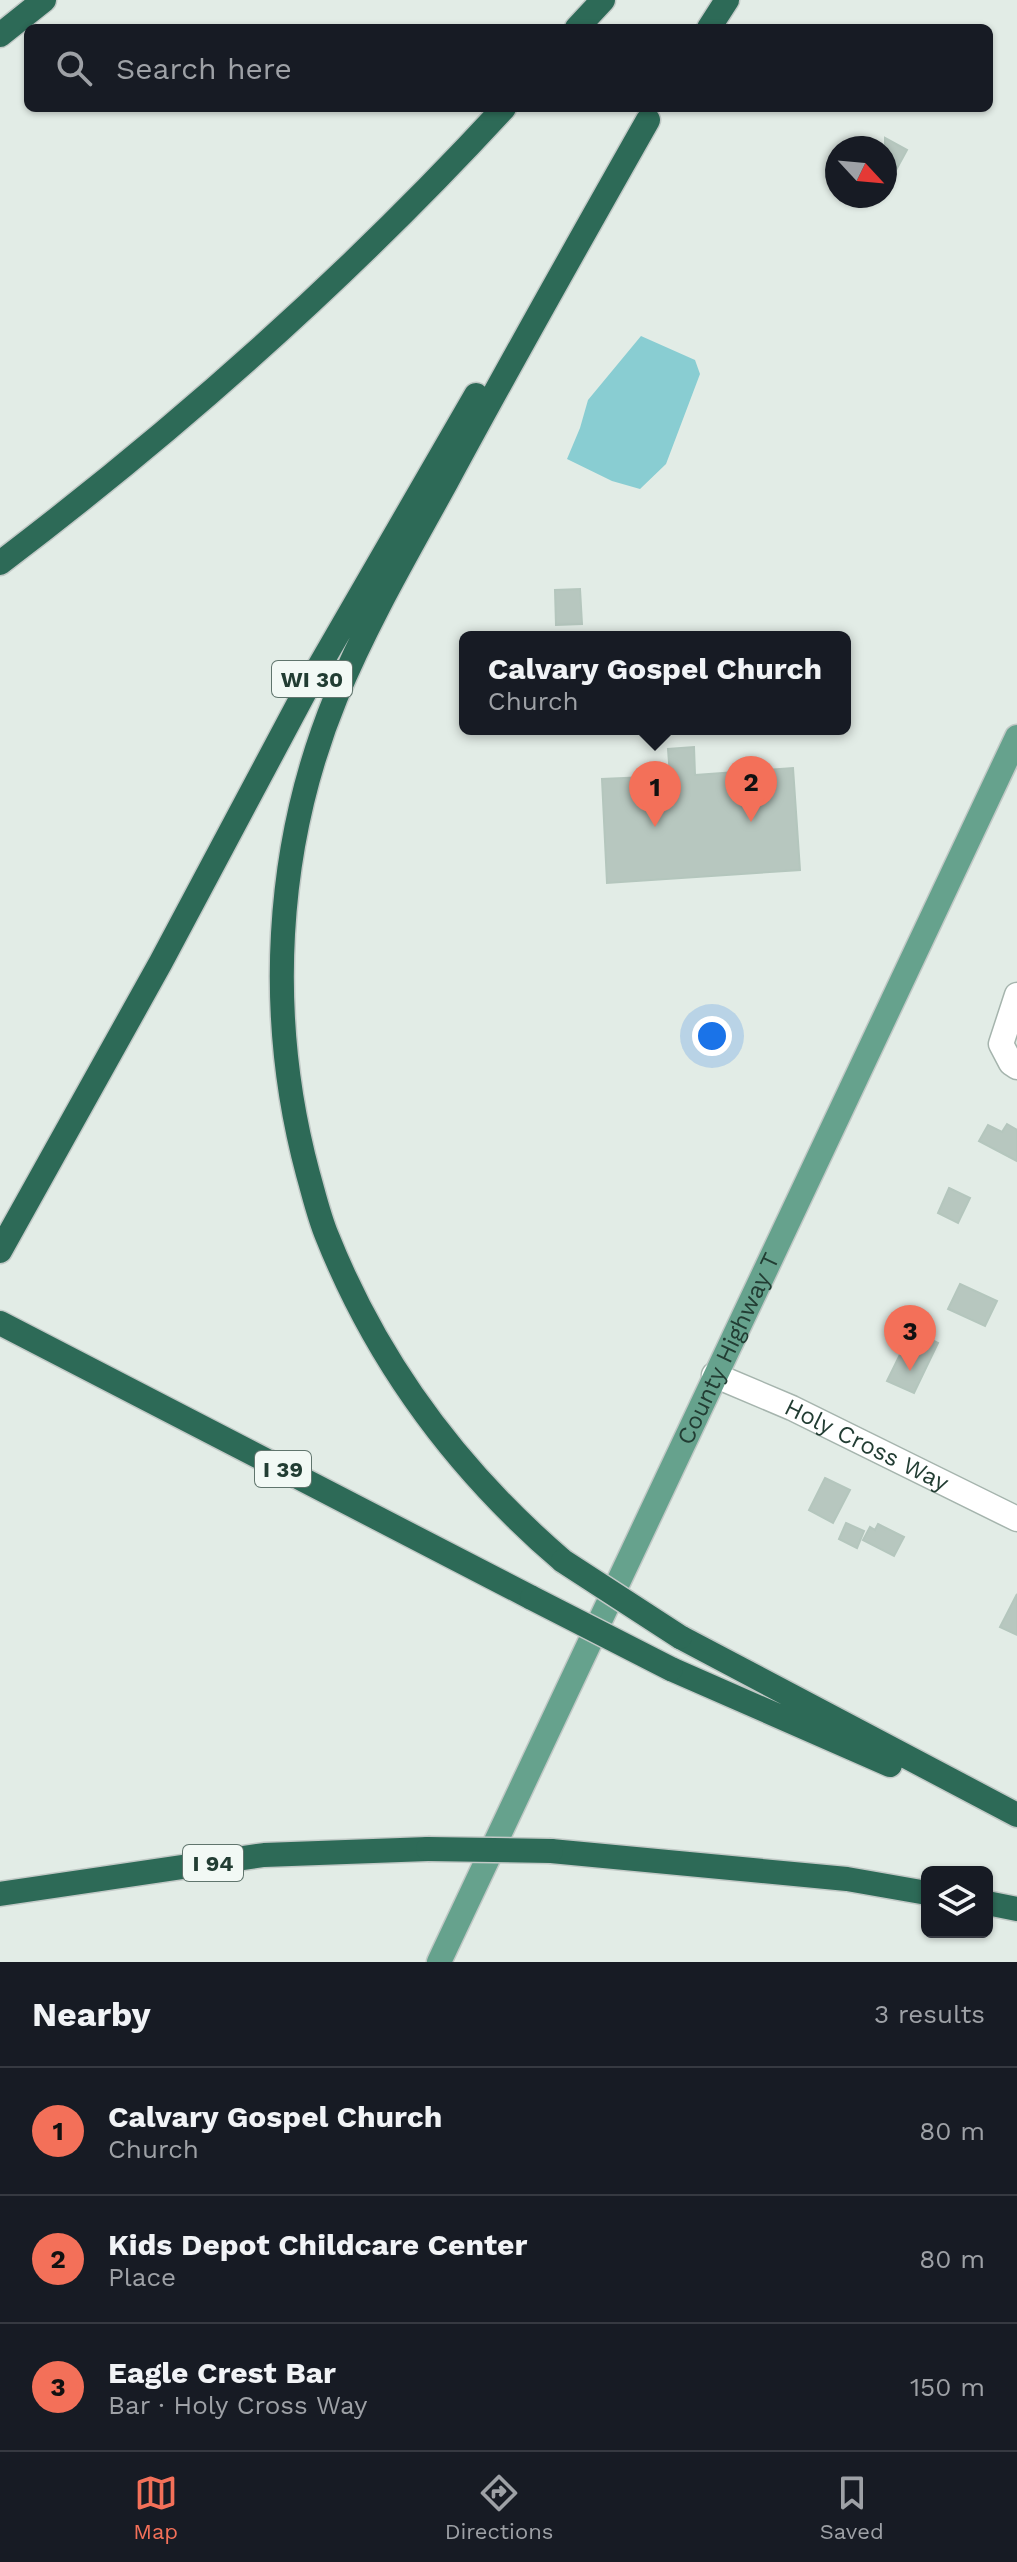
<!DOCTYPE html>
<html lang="en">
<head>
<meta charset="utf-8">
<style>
  :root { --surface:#171b24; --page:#242831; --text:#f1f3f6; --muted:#9ea1a6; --line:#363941; --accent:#f37059 }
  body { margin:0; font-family:"Work Sans",sans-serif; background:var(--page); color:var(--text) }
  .controls { position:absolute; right:24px; bottom:24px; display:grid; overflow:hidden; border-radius:12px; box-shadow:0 2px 6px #0004 }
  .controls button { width:72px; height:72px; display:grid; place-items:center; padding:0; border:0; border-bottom:2px solid var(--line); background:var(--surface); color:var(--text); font:40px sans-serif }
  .compass { position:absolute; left:825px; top:136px; width:72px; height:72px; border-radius:50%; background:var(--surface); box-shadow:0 2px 6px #0004; rotate:116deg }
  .you { position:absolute; left:712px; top:1036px; width:28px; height:28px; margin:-20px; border:6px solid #fff; border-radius:50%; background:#1a73e8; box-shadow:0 0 0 12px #1a73e833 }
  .badge { display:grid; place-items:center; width:52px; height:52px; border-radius:50%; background:var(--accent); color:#111; font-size:26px; font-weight:700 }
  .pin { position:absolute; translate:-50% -66px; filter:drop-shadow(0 2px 4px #0008) }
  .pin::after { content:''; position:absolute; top:42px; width:28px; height:24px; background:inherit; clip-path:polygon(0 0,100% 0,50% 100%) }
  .popup { position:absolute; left:459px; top:631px; width:392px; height:104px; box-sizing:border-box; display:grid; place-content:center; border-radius:12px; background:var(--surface); filter:drop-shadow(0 2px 6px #0005); font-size:26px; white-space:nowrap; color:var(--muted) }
  .popup b { font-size:30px; color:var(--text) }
  .popup::after { content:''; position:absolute; left:50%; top:100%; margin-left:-16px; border:16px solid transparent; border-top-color:var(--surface) }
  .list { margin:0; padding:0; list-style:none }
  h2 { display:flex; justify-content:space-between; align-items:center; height:104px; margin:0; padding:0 32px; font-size:34px }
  h2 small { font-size:26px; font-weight:400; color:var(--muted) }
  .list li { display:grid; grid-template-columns:52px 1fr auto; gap:24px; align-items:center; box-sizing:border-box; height:128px; padding:0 32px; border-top:2px solid var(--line) }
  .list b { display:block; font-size:30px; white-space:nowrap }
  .list p { margin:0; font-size:26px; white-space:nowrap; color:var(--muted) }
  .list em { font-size:26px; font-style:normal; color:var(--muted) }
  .icon { flex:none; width:44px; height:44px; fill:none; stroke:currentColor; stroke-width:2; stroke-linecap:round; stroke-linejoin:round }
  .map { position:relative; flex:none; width:1017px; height:1962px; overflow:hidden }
  .search { position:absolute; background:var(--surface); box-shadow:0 2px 6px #0004; left:24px; right:24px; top:24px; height:88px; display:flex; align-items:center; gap:20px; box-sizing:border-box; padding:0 28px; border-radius:12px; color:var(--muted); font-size:30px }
  .sheet { height:488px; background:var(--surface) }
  nav { display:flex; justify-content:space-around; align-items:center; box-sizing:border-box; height:112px; border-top:2px solid var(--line); background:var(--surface); font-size:22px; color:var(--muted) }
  nav a { display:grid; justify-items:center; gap:4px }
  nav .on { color:var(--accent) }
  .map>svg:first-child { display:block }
  .water { fill:#89cdd2 }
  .building { fill:#b7c7bf; stroke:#b4c6bd; stroke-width:2 }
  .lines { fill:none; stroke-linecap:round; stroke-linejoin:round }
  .minor-casing { stroke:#a5b4ad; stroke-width:27 }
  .major-casing { stroke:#c1c9c6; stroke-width:27 }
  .highway-casing { stroke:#c1c9c6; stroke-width:27 }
  .minor { stroke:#fff; stroke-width:24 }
  .major { stroke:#66a28d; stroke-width:24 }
  .highway { stroke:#2d6a57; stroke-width:24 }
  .highway-bridge-casing { stroke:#c1c9c6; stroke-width:27; stroke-linecap:butt }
  .highway-bridge { stroke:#2d6a57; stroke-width:24 }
  .labels { text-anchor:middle; stroke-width:7; stroke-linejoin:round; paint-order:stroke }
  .shield { fill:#f2f9f5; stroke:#60756d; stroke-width:2 }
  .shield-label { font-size:22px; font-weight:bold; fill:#223d33 }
  .street-label { font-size:24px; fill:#223d33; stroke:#f2f9f5 }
</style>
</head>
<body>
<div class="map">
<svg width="1017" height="1962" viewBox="0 0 1017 1962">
  <rect width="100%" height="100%" fill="#e2ece6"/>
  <path class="water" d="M 641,336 L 695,360 L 700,374 L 666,464 L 640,489 L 612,481 L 567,459 L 580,428 L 588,400 Z"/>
  <path class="building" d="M 885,138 L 907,150 L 895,172 L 885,167 Z
    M 580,589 L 582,624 L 556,625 L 555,590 Z
    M 694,747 L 695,775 L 793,768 L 800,870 L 607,883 L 602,779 L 670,776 L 668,749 Z
    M 1007,1124 L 1017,1130 L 1017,1161 L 979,1141 L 988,1125 L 1002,1132 Z
    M 949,1188 L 970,1198 L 958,1223 L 938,1213 Z
    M 960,1284 L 997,1301 L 985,1326 L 948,1309 Z
    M 912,1330 L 938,1343 L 914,1393 L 887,1381 Z
    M 825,1478 L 850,1490 L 833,1523 L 809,1510 Z
    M 846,1523 L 864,1531 L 857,1548 L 839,1539 Z
    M 878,1524 L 904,1537 L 894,1556 L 863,1540 L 870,1527 L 875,1530 Z
    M 1017,1594 L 1017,1635 L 1000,1627 Z"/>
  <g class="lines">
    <g class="minor-casing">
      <g id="minor">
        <path d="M 1017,995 L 1001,1044 L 1011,1063 L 1017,1067"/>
        <path id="s1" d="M 714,1375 L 792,1408 L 1017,1519"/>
      </g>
    </g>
    <g class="major-casing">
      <g id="major">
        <path id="s2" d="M 439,1962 L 1017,737"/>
      </g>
    </g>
    <g class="highway-casing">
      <path id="highway" d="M 577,28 L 603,0
        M 709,28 L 727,0
        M 0,35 L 44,0
        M 0,563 C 182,425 349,276 504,108
        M 0,1251 L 161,962 L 309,684 L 476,395
        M 0,1323 L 532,1598
        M 563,1561 C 459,1472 378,1364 327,1236 C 319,1217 314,1195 308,1174 C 266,1018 274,848 336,697 C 367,622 408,552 447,481 C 512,360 580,240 648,120
        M 680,1637 L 1017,1815
        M 671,1669 L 890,1765
        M 551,1851 L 847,1879 L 927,1893
        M 0,1894 L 264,1855 L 428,1849
        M 987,1903 L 1017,1909"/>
    </g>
    <use href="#minor" class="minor"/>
    <use href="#major" class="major"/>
    <use href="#highway" class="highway"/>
    <g class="highway-bridge-casing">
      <path id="highway-bridge" d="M 563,1561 L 680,1637
        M 532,1598 L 671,1669
        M 428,1849 L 551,1851"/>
    </g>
    <use href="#highway-bridge" class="highway-bridge"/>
  </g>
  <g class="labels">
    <g class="shield">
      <rect x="272" y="661" width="80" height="36" rx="6"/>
      <rect x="255" y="1451" width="56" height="36" rx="6"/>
      <rect x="183" y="1845" width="60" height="36" rx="6"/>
    </g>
    <g class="shield-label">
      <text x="312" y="687">WI 30</text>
      <text x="283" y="1477">I 39</text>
      <text x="213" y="1871">I 94</text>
    </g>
    <g class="street-label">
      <text dy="8" stroke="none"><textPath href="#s2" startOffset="678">County Highway T</textPath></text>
      <text dy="8" stroke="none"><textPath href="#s1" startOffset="168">Holy Cross Way</textPath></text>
    </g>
  </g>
</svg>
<div class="controls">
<button><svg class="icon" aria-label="layers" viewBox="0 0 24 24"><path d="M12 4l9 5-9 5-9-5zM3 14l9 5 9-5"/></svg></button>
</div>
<svg class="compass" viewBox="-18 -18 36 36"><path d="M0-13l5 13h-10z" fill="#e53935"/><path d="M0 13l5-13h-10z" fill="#9ea1a6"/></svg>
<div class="you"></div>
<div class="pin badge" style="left:655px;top:827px">1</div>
<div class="popup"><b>Calvary Gospel Church</b>Church</div>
<div class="pin badge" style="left:751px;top:822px">2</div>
<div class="pin badge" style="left:910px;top:1371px">3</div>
<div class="search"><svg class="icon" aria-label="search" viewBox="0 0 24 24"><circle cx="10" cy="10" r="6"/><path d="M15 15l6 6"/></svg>Search here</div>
</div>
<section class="sheet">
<h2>Nearby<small>3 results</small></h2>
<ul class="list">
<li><span class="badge">1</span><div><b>Calvary Gospel Church</b><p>Church</p></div><em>80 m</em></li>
<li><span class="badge">2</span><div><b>Kids Depot Childcare Center</b><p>Place</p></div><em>80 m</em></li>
<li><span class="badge">3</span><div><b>Eagle Crest Bar</b><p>Bar · Holy Cross Way</p></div><em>150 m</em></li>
</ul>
</section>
<nav>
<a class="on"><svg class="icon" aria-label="map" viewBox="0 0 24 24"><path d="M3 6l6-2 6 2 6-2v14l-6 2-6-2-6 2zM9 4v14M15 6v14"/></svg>Map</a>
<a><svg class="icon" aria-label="directions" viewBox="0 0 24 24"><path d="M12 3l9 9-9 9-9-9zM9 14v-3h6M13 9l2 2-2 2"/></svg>Directions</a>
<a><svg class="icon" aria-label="saved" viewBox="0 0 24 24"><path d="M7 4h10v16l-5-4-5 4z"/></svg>Saved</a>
</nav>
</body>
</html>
